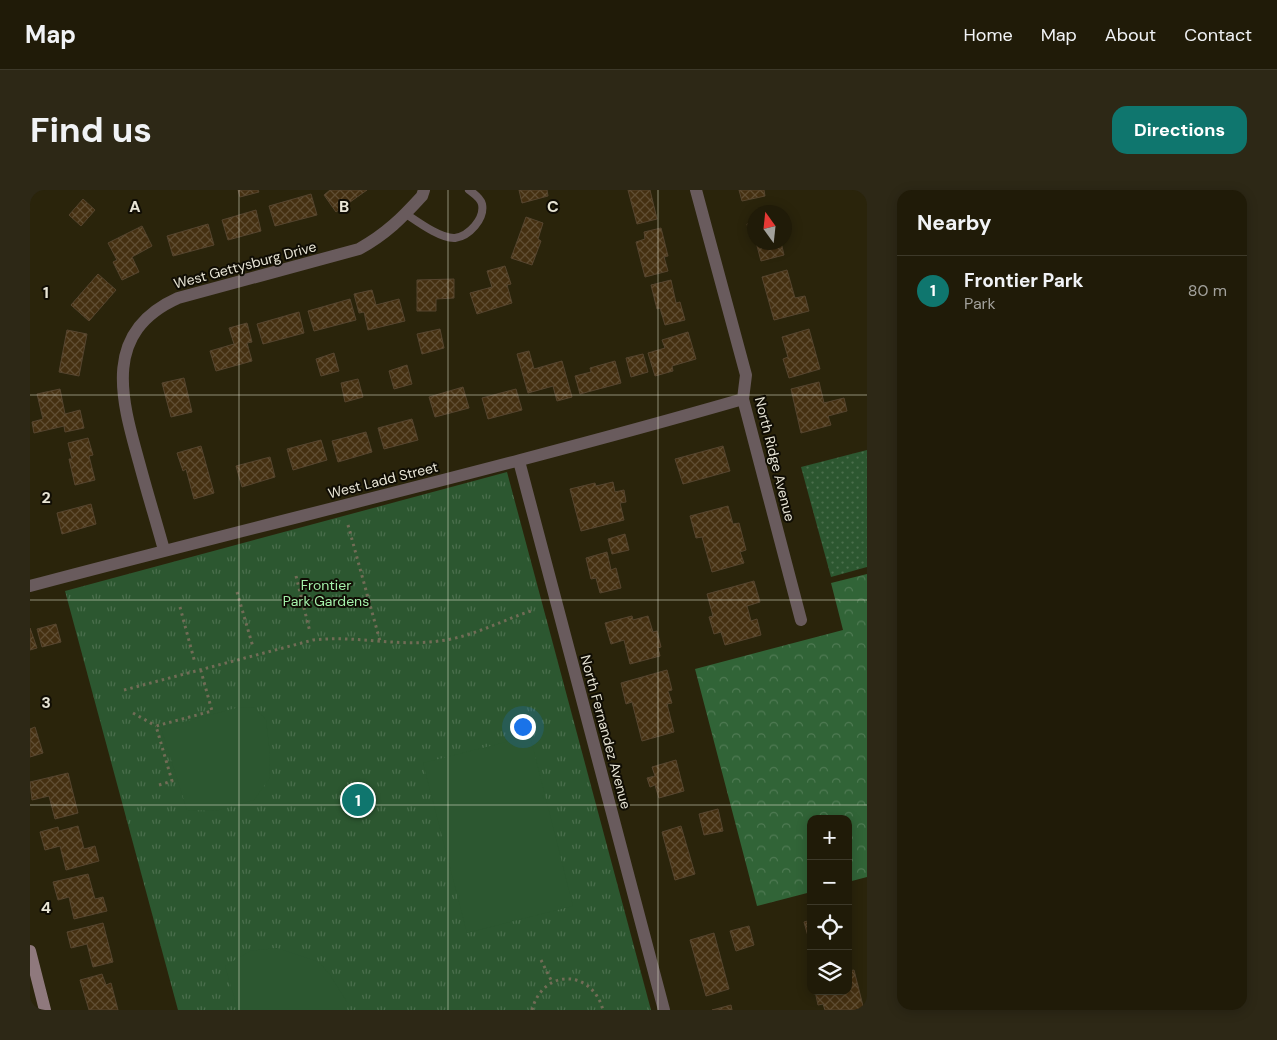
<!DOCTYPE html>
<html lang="en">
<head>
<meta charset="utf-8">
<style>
  :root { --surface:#201b08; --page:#2d2816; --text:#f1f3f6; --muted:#a2a19c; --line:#3d3929; --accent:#0f766e }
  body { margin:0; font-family:"DM Sans",sans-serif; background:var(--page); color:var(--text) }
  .controls { position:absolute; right:15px; bottom:15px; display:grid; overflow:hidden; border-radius:10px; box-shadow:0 2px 12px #0003 }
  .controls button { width:45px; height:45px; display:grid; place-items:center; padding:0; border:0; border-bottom:1px solid var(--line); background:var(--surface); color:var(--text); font:25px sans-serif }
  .compass { position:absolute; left:717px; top:15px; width:45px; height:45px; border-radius:50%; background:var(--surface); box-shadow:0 2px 12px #0003; rotate:345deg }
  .you { position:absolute; left:492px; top:536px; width:18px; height:18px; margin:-12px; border:4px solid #fff; border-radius:50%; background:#1a73e8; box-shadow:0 0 0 8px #1a73e833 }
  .badge { display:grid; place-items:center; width:32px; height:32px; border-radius:50%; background:var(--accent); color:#fff; font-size:16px; font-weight:700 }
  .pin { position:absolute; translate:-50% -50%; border:2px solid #fff; box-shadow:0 1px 5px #0006 }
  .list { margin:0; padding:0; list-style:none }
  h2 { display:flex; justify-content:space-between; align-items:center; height:65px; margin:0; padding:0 20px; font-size:21px }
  h2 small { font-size:16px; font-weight:400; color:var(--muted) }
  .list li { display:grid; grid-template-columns:32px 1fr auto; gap:15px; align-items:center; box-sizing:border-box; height:70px; padding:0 20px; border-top:1px solid var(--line) }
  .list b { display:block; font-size:19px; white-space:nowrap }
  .list p { margin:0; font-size:16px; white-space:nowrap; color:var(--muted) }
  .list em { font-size:16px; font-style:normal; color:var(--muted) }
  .icon { flex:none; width:28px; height:28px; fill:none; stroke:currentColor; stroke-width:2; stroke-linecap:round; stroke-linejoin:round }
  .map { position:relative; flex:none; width:837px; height:820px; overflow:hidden; border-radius:15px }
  header { display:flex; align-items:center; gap:30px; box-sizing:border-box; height:70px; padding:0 25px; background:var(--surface); border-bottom:1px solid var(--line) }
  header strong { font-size:24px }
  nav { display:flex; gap:28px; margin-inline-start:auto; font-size:18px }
  .intro { display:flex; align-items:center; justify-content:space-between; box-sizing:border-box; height:120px; padding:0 30px }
  h1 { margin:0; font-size:35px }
  .button { padding:12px 22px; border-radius:15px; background:var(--accent); color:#fff; font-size:18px; font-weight:700 }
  main { display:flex; gap:30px; padding:0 30px }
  aside { flex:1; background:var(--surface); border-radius:15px; box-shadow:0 2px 12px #0003 }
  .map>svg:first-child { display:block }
  .grass { fill:url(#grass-dots) }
  .forest { fill:url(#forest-crowns) }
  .park { fill:url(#park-tufts) }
  .pitch { fill:#2c5730 }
  .building { fill:url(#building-cross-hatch); stroke:#56452f }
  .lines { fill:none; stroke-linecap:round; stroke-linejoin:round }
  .path { stroke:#716c56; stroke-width:3; stroke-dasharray:2.5 4; stroke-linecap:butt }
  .lane { stroke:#695b5d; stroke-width:8 }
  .street { stroke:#695b5d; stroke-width:12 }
  .secondary { stroke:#8f797d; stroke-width:12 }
  .grid { fill:none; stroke:#e8e5d6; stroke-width:1; stroke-opacity:0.55 }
  .labels { text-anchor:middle; stroke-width:4; stroke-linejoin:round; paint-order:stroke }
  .street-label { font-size:14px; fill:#e8e5d6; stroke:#100d04 }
  .park-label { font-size:14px; fill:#a4f0aa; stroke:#100d04 }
  .grid-label { font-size:16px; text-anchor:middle; font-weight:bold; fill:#e8e5d6; stroke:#100d04; stroke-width:4; stroke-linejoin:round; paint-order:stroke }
</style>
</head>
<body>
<header>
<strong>Map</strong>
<nav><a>Home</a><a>Map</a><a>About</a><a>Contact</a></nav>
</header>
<div class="intro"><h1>Find us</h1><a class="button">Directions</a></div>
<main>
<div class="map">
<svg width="837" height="820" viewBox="0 0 837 820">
  <defs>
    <pattern id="grass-dots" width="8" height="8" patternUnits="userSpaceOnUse" patternTransform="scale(1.25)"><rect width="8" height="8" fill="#2c5730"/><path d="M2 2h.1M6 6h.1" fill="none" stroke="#4b6f4d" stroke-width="1.8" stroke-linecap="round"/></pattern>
    <pattern id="forest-crowns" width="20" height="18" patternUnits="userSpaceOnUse" patternTransform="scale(1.25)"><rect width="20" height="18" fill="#316437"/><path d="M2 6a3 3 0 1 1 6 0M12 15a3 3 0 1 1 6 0" fill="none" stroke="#4f7a53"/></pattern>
    <pattern id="park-tufts" width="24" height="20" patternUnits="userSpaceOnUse" patternTransform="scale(1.25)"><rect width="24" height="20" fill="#2c5730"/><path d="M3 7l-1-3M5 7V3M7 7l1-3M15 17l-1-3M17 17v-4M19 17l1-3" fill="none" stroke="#4b6f4d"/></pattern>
    <pattern id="building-cross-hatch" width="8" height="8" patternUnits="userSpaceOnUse" patternTransform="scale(1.25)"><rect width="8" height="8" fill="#453011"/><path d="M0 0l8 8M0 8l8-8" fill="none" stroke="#604e33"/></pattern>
  </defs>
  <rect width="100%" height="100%" fill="#2a240b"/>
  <path class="grass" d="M 837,260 L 837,377 L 801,387 L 771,277 Z"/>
  <path class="forest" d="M 837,384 L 837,687 L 818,692 L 818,629 L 781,629 L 781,702 L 727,716 L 665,479 L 813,440 L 801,393 Z"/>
  <path class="park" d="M 477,282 L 621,820 L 148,820 L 35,401 Z"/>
  <path class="pitch" d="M 210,517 L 225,518 L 236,530 L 240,564 L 239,589 L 224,610 L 185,621 L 157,620 L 131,538 Z
    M 500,546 L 543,716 L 437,743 L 393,573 Z
    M 247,758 L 289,772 L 300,785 L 317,812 L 317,820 L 208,820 L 195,776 L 220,761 Z"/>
  <path class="building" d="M 208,0 L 228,0 L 229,2 L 210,7 Z
    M 300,0 L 337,0 L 306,22 L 294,5 Z
    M 489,0 L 517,0 L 518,6 L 492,13 Z
    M 598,0 L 620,0 L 627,29 L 607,34 Z
    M 709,0 L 734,0 L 735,6 L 712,11 Z
    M 281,4 L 287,25 L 245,36 L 239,16 Z
    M 53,9 L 65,20 L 51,36 L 39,25 Z
    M 226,20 L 231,41 L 198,50 L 192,30 Z
    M 496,27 L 513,33 L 508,49 L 511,51 L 502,75 L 481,68 Z
    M 724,32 L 724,47 L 724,45 L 720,46 L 717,34 Z
    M 178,34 L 184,55 L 143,66 L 137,46 Z
    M 112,36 L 122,56 L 102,67 L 109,82 L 92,90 L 83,72 L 87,70 L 78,53 Z
    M 631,38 L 638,66 L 634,67 L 638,81 L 615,87 L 606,52 L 615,49 L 614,42 Z
    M 726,52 L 751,52 L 754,65 L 731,71 Z
    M 475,76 L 481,94 L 477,95 L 482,113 L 447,124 L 440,103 L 462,97 L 457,81 Z
    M 757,80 L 765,108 L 775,106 L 779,121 L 744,130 L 732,87 Z
    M 68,84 L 86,100 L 59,131 L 41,115 Z
    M 424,89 L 424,108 L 406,109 L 406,121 L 387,121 L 387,90 Z
    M 641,90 L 646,113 L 650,112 L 655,130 L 635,135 L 630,118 L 627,119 L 621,95 Z
    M 342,100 L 346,115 L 369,109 L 375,131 L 338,140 L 334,122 L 329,123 L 324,104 Z
    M 320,109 L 326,130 L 284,141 L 278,121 Z
    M 269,122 L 274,143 L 233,154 L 227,134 Z
    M 217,133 L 222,152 L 217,153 L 222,171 L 186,181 L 180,161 L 204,154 L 199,138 Z
    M 410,139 L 414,158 L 392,164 L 387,144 Z
    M 779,139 L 790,179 L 759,188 L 753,169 L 758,167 L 752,147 Z
    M 37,140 L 57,144 L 49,186 L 29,182 Z
    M 658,142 L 666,169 L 642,176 L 643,181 L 625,186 L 618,163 L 635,158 L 632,150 Z
    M 499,161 L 504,179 L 532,171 L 542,207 L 527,211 L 523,196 L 498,203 L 487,164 Z
    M 304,163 L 309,181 L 291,186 L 286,169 Z
    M 613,164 L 618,182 L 601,187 L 596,168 Z
    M 585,171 L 591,193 L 550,204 L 545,186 L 561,182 L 560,178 Z
    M 377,175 L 382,194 L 364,199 L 359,181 Z
    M 154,188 L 162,222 L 141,227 L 132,193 Z
    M 328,189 L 333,207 L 315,212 L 311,193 Z
    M 789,192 L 794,213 L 814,208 L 817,221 L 798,226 L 801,235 L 771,243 L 761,199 Z
    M 433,197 L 439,218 L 405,227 L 399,207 Z
    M 30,199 L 35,224 L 50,220 L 54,238 L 35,242 L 34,236 L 4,243 L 2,232 L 13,229 L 7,204 Z
    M 486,199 L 492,220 L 458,229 L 452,208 Z
    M 382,229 L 388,250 L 354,259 L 348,238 Z
    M 336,242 L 342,262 L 308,272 L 302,251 Z
    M 58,248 L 63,265 L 59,266 L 65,290 L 45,295 L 39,269 L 42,269 L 38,253 Z
    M 291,250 L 297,270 L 263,280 L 257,259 Z
    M 171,256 L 184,303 L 164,309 L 156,279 L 153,281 L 147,263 Z
    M 693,256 L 700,281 L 653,294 L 645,269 Z
    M 240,267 L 245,287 L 212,297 L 206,276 Z
    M 583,292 L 585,302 L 594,300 L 596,312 L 590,313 L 594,330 L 551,341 L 540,299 L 565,293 L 566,296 Z
    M 61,314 L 66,334 L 32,344 L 27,323 Z
    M 698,316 L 703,334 L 709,333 L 716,360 L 710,362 L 714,373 L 682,382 L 672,347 L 666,348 L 660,326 Z
    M 595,344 L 599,360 L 582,364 L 578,349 Z
    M 577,362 L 581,380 L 586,378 L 591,398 L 570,403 L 566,388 L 561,389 L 556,368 Z
    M 724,391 L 730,412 L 717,416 L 721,431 L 727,429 L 731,445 L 695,455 L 691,442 L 684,444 L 679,427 L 683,426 L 677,404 Z
    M 602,426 L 603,430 L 618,426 L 623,442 L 627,441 L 631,457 L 628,458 L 630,466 L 600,474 L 594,450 L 581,454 L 575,433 Z
    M 26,434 L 31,452 L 12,457 L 7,439 Z
    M 0,438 L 7,458 L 0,460 Z
    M 637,480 L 642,500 L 638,501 L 642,513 L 637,514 L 644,542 L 612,551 L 602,512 L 596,514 L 591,493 Z
    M 5,537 L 13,563 L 0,567 L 0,539 Z
    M 646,570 L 654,601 L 629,608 L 625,595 L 620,597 L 617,588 L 625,586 L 622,577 Z
    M 38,583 L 48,623 L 25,629 L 19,606 L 2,610 L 0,592 Z
    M 688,619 L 693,641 L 674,645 L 669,624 Z
    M 48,636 L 54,659 L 65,656 L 69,671 L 36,680 L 30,656 L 15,660 L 10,642 L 28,637 L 29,641 Z
    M 651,636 L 665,684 L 645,690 L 632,642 Z
    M 58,684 L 65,709 L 73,707 L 77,721 L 44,729 L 39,707 L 28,710 L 23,692 Z
    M 781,730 L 781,757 L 774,732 Z
    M 73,733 L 83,772 L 63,777 L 57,754 L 41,758 L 37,742 Z
    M 719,736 L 724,755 L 706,761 L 700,741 Z
    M 684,743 L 699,799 L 676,806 L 660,750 Z
    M 824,780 L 834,820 L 795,820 L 793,814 L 788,815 L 785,801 L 818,801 L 818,781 Z
    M 72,784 L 76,795 L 81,793 L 88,820 L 59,820 L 50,790 Z
    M 701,815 L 702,820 L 682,820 Z"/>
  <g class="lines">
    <path class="path" d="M 318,335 L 350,451
      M 266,386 L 280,442
      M 207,402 L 223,457
      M 150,417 L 165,473
      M 94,500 L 283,450 C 325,445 367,457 409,451 C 443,447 472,430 504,420
      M 103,523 L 126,536
      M 129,595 L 142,591 L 126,536 L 182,521 L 171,481
      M 511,770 L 522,792
      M 502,820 C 513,778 562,779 573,820"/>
    <path class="lane" d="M 376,24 C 388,32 411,49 425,48 C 439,46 455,29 452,14 C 450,7 444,4 439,0"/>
    <path class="street" d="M 666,0 L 716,185 L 713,209 L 771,430
      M 489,271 L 634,820
      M 134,360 C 126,331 117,302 109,272 C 91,208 72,142 148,108 L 329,59 C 356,44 372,28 392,6 L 394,0
      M 0,396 C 237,333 477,277 713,209"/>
    <path class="secondary" d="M 0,761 L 15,820"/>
  </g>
  <path class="grid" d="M 209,0 L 209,820M 418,0 L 418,820M 628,0 L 628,820M 0,205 L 837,205M 0,410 L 837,410M 0,615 L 837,615"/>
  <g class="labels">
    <g class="street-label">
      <text transform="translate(215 75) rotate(-15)" y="5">West Gettysburg Drive</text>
      <text transform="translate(745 269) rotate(76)" y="5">North Ridge Avenue</text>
      <text transform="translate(353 290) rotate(-14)" y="5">West Ladd Street</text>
      <text transform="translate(576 542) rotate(75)" y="5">North Fernandez Avenue</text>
    </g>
    <g class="park-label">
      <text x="296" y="400">Frontier<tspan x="296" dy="16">Park Gardens</tspan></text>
    </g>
  </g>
  <g class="grid-label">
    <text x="105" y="22">A</text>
    <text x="314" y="22">B</text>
    <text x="523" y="22">C</text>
    <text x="16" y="108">1</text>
    <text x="16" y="313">2</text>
    <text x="16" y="518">3</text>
    <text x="16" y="723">4</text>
  </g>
</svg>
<div class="controls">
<button>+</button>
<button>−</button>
<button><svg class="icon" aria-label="locate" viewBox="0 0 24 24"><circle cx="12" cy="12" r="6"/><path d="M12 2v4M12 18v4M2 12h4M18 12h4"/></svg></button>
<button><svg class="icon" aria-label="layers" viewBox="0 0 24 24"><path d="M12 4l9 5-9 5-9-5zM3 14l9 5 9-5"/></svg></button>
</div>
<svg class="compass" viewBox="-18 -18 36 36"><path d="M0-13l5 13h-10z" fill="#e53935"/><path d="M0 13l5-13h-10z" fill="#a2a19c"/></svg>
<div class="you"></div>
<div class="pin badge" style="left:328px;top:610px">1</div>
</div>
<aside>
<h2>Nearby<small></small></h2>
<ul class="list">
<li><span class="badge">1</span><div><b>Frontier Park</b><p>Park</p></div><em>80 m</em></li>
</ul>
</aside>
</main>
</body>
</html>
